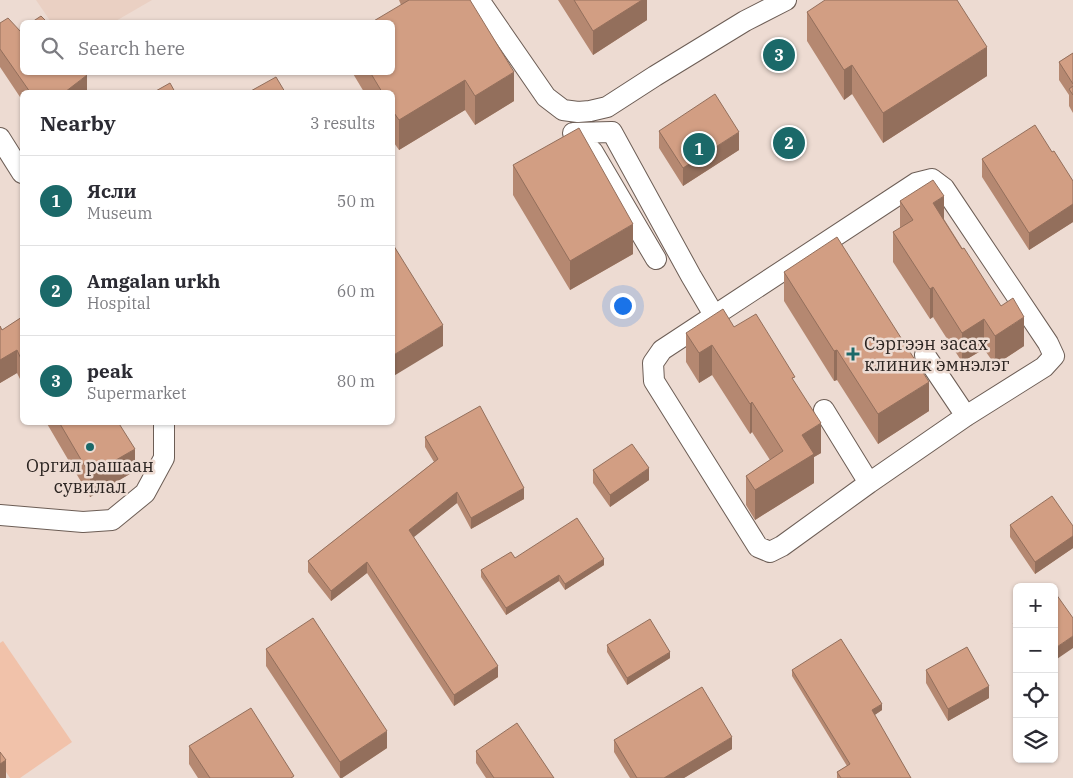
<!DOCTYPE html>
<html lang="en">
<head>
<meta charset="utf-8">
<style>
  :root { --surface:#fff; --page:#f7f7f7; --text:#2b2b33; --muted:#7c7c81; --line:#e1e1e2; --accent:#1b6969 }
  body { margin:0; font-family:"IBM Plex Serif",serif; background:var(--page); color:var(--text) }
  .controls { position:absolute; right:15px; bottom:15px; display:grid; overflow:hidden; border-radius:8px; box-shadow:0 1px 4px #0004 }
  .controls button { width:45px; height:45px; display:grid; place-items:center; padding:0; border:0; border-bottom:1px solid var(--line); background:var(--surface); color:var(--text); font:25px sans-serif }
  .you { position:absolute; left:622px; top:305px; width:18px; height:18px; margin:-12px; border:4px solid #fff; border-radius:50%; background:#1a73e8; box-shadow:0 0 0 8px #1a73e833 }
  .badge { display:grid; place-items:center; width:32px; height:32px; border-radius:50%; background:var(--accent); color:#fff; font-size:16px; font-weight:700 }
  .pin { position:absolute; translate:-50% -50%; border:2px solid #fff; box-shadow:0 1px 5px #0006 }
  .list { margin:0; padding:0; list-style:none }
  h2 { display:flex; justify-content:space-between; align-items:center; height:65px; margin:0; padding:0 20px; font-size:21px }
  h2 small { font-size:16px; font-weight:400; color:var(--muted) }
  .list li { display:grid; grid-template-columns:32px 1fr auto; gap:15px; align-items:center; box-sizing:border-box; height:90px; padding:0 20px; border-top:1px solid var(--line) }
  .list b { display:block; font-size:19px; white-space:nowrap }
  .list p { margin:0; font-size:16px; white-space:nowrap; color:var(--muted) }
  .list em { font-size:16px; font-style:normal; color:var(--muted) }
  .icon { flex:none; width:28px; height:28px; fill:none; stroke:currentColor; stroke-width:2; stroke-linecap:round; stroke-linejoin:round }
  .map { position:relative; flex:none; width:1073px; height:778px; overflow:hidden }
  .search { position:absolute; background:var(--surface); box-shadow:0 1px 4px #0004; left:20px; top:20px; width:375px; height:55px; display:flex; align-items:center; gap:12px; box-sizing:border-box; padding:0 18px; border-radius:8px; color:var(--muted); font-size:19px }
  .panel { position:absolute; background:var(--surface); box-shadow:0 1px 4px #0004; left:20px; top:90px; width:375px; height:335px; border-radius:8px }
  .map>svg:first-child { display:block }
  .built { fill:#ead0c3 }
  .green { fill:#f1c2aa }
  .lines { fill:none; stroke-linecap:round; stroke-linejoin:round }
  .minor-casing { stroke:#6c5d55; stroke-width:22 }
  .minor { stroke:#fff; stroke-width:20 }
  .wall { fill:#b58871 }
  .shaded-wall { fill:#936f5c }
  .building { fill:#d29e83; stroke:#936f5c }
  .poi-dot { fill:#1b6969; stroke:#eddbd2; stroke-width:2 }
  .labels { text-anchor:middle; stroke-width:5; stroke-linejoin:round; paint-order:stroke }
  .poi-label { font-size:18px; fill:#2b2421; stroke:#eddbd2; text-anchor:start }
</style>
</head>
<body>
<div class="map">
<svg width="1073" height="778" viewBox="0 0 1073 778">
  <rect width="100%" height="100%" fill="#eddbd2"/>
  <path class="built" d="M 36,0 L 152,0 L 114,22 L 51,22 Z"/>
  <path class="green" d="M 3,641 L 72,742 L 20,778 L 10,778 L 0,763 L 0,643 Z"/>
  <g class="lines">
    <g class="minor-casing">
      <path id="minor" d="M 479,0 L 546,97 L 563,110 L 578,112 L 590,111 L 607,107 L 655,76 L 745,21 L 786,0
        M 573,133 L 612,132 L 691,276 L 714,315
        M 573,133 L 593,152 L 656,259
        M 0,138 L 22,173
        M 932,179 L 944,188 L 1048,343 L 1054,356 L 1044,367 L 966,416 L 869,483 L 782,546 L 770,552 L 758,547 L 654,381 L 653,363 L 662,350 L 916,183 Z
        M 925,355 L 966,416
        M 824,410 L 869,483
        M 0,515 L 83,522 L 112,520 L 145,493 L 164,458 L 164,422"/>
    </g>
    <use href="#minor" class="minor"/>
  </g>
  <path class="wall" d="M 399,0 L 470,0 L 514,101 L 475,125 L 465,110 L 399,150 L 392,140 L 392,92 L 364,92 L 352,72 L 392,72 L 401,5 Z
    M 558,0 L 647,0 L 647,20 L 593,55 Z
    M 807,12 L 987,76 L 883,143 L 852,94 L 844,100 L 807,41 Z
    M 0,23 L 21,32 L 87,92 L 22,92 L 22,100 L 0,67 Z
    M 1073,53 L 1073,113 L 1069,106 L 1069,95 L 1059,80 L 1059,62 Z
    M 659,131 L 739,150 L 683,186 L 659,148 Z
    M 1052,152 L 1073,181 L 1073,222 L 1029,250 L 982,177 L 982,159 Z
    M 513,165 L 633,254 L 570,290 L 513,195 Z
    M 900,201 L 944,219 L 1024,346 L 995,365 L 984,349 L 962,362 L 933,317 L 930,319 L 893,262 L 893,232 L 900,228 Z
    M 784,272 L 929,411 L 878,444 L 837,380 L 834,381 L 784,301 Z
    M 22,317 L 22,383 L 17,373 L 0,383 L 0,326 L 2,330 Z
    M 734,327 L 795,383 L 821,453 L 814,457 L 814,483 L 755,520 L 746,505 L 746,476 L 770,460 L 752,432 L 750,434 L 712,375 L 699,383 L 686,362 L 686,333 Z
    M 46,422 L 118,422 L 135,471 L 90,497 Z
    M 425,437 L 524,499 L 471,529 L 457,503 L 413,537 L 498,677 L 454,706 L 367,573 L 331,601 L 308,572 L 308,561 L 434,462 L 425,447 Z
    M 593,470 L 649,480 L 610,507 L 593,483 Z
    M 1010,525 L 1073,526 L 1073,548 L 1035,574 L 1010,537 Z
    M 515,558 L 604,565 L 565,590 L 559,581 L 506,615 L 481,577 L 481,570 Z
    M 1017,620 L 1017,640 L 1013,635 L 1013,623 Z
    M 607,645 L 670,658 L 627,685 L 607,652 Z
    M 266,649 L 387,748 L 342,778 L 340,778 L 266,666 Z
    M 792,670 L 882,710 L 874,715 L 911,778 L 837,778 L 837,772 L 847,766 L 792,676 Z
    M 926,670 L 989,698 L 948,721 L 926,683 Z
    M 614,740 L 732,749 L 684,778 L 630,778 L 614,752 Z
    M 189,746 L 294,778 L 198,778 L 189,764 Z
    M 476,751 L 554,778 L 486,778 L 476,763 Z"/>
  <path class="shaded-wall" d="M 642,0 L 647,0 L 647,20 L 593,55 L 593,31 Z
    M 987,47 L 987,76 L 883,143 L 883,113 Z
    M 852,65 L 852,94 L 844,100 L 844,70 Z
    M 514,72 L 514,101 L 475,125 L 475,96 Z
    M 87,75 L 87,92 L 65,92 Z
    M 465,80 L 465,110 L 399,150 L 399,120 Z
    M 739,132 L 739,150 L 683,186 L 683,168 Z
    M 944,196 L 944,226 L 933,203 Z
    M 1073,204 L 1073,222 L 1029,250 L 1029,233 Z
    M 633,224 L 633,254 L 570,290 L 570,261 Z
    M 933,287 L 933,317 L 930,319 L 930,289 Z
    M 1024,317 L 1024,346 L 995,365 L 995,336 Z
    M 984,319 L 984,349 L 962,362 L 962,333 Z
    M 443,325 L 443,346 L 392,377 L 392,356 Z
    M 712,345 L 712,375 L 699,383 L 699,353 Z
    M 17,350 L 17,373 L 0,383 L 0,360 Z
    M 837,350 L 837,380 L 834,381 L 834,351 Z
    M 929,382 L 929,411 L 878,444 L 878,414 Z
    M 752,402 L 752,432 L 750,434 L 750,404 Z
    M 821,423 L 821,453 L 814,457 L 814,483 L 755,520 L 755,490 L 802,435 Z
    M 135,449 L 135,471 L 90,497 L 90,475 Z
    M 649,468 L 649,480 L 610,507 L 610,495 Z
    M 524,488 L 524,499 L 471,529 L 471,518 Z
    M 457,492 L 457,503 L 409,541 L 409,530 Z
    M 1073,536 L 1073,548 L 1035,574 L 1035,562 Z
    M 604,559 L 604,565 L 565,590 L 565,584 Z
    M 367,562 L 367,573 L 331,601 L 331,591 Z
    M 559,575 L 559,581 L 506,615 L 506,608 Z
    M 1073,636 L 1073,648 L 1054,661 L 1054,649 Z
    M 670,652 L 670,658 L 627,685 L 627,678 Z
    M 498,666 L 498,677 L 454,706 L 454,695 Z
    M 989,686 L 989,698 L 948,721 L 948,709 Z
    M 882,704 L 882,710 L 872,717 L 872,710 Z
    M 387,731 L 387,748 L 342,778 L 340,778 L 340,762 Z
    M 732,737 L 732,749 L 684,778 L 664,778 Z
    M 6,760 L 6,778 L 0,778 L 0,764 Z"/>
  <path class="building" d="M 409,0 L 470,0 L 514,72 L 475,96 L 465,80 L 399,120 L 392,110 L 392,92 L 382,92 L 370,72 L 392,72 L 392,22 L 372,22 Z
    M 574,0 L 642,0 L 593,31 Z
    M 825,0 L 957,0 L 987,47 L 883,113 L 852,65 L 844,70 L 807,12 Z
    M 41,16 L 47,22 L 32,22 Z
    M 8,18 L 21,32 L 22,30 L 22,72 L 85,72 L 87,75 L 65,92 L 30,92 L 0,49 L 0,23 Z
    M 1073,53 L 1073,84 L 1059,62 Z
    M 276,77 L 285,92 L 249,92 Z
    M 170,83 L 175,92 L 154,92 Z
    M 1073,86 L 1073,95 L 1069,89 Z
    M 715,94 L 739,132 L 683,168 L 659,131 Z
    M 1035,125 L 1052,152 L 1054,151 L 1073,181 L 1073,204 L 1029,233 L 982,159 Z
    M 579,128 L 633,224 L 570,261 L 513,165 Z
    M 933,180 L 944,196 L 933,203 L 962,249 L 964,248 L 1001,306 L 1013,298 L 1024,317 L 995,336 L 984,319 L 962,333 L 933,287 L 930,289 L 893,232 L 913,220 L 900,201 Z
    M 837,237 L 929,382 L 878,414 L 837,350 L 834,351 L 784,272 Z
    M 392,243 L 443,325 L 392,356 Z
    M 723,309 L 734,327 L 756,314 L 795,377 L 792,378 L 821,423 L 802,435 L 814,454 L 755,490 L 746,476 L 783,451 L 752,402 L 750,404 L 712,345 L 699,353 L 686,333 Z
    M 22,317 L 22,361 L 17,350 L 0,360 L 0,326 L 2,330 Z
    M 480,406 L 524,488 L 471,518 L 457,492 L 409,530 L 498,666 L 454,695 L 367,562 L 331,591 L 308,561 L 438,459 L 425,437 Z
    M 59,422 L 118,422 L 135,449 L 90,475 Z
    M 632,444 L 649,468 L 610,495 L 593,470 Z
    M 1052,496 L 1073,526 L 1073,536 L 1035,562 L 1010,525 Z
    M 577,518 L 604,559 L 565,584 L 559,575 L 506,608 L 481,570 L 511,552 L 515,558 Z
    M 1056,594 L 1073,618 L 1073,636 L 1054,649 L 1054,595 Z
    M 313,618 L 387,731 L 340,762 L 266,649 Z
    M 650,619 L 670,652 L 627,678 L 607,645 Z
    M 1017,620 L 1017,628 L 1013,623 Z
    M 841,639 L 882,704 L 872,710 L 911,778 L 841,778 L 837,772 L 850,764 L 792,670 Z
    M 967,647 L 989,686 L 948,709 L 926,670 Z
    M 702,687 L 732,737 L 664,778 L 637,778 L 614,740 Z
    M 251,708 L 294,776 L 291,778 L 210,778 L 189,746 Z
    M 517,723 L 554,778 L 494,778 L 476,751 Z
    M 0,752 L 6,760 L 0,764 Z"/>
  <g class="poi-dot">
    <path d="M850.5 346.5h5v5h5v5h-5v5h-5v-5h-5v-5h5z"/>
    <circle cx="90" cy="447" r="5"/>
  </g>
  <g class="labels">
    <g class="poi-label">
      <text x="864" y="350">Сэргээн засах<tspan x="864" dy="21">клиник эмнэлэг</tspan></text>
      <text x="90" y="472" text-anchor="middle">Оргил рашаан<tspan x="90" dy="21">сувилал</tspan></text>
    </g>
  </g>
</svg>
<div class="controls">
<button>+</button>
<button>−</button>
<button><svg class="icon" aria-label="locate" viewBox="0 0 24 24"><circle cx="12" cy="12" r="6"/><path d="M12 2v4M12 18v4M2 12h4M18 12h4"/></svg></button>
<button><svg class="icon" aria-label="layers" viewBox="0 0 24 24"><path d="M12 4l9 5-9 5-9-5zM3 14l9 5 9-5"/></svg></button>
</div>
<div class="you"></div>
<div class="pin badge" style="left:699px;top:149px">1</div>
<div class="pin badge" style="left:789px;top:143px">2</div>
<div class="pin badge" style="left:779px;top:55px">3</div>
<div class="search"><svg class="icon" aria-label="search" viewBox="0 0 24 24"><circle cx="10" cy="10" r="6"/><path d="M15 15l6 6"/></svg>Search here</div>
<section class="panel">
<h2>Nearby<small>3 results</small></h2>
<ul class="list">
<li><span class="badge">1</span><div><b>Ясли</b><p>Museum</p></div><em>50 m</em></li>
<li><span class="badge">2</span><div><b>Amgalan urkh</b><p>Hospital</p></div><em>60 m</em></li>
<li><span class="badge">3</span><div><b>peak</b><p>Supermarket</p></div><em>80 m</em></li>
</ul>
</section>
</div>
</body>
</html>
